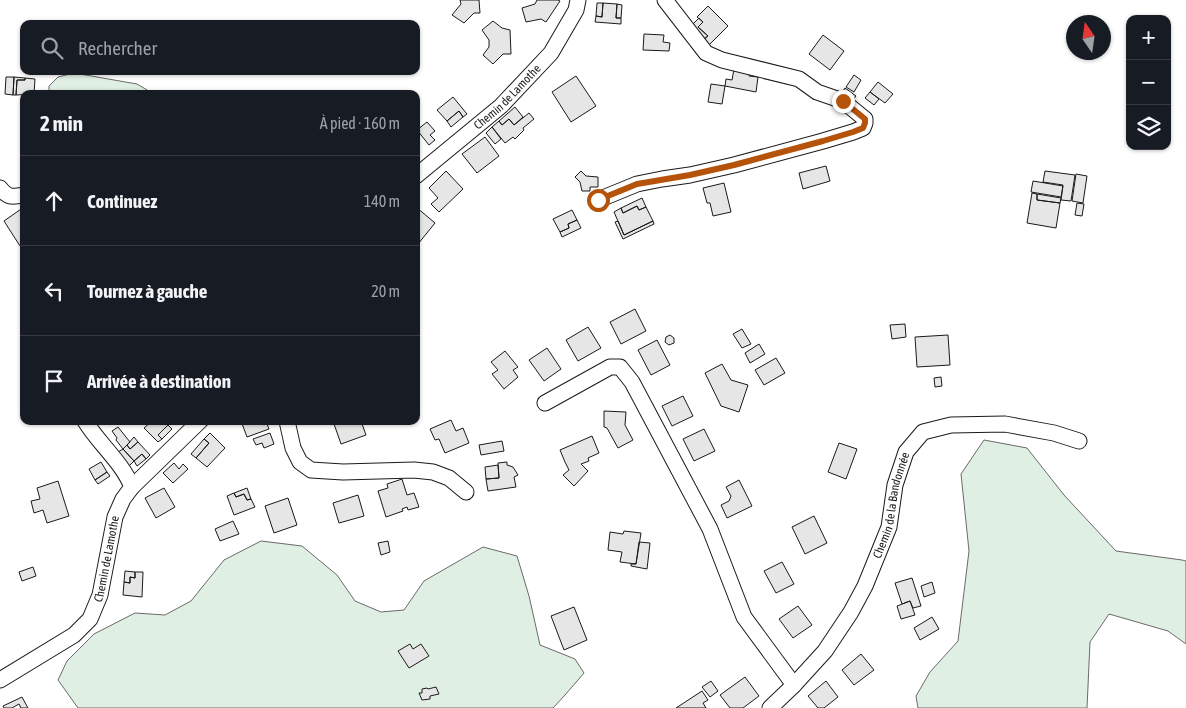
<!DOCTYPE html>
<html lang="fr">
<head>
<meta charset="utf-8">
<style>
  :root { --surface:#171b24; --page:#20242c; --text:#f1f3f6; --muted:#9ea1a6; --line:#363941 }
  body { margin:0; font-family:"Asap Condensed",sans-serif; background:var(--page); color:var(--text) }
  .controls { position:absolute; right:15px; top:15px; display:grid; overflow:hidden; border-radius:10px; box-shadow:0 1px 4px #0004 }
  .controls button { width:45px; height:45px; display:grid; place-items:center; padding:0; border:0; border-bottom:1px solid var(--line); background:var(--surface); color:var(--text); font:25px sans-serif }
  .compass { position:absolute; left:1066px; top:15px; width:45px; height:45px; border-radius:50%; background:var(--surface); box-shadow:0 1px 4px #0004; rotate:347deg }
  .stop { position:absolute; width:15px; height:15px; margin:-11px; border:4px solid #b45309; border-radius:50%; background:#fff }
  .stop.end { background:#b45309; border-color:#fff; box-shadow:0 1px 5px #0008 }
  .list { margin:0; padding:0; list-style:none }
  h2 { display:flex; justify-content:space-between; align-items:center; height:65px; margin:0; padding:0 20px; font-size:21px }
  h2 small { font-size:16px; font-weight:400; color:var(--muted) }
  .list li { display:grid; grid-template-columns:32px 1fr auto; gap:15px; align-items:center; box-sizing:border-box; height:90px; padding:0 20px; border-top:1px solid var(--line) }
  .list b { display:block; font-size:19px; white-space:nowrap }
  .list em { font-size:16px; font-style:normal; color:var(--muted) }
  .icon { flex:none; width:28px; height:28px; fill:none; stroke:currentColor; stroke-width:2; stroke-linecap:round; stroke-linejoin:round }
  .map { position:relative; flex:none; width:1186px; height:708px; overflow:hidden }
  .search { position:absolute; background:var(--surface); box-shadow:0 1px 4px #0004; left:20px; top:20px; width:400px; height:55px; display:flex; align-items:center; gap:12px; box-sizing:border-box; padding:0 18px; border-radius:10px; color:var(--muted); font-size:19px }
  .panel { position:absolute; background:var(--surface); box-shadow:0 1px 4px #0004; left:20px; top:90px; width:400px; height:335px; border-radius:10px }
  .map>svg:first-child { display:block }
  .green { fill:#e0efe3; stroke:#6a6a6a }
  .building { fill:#e6e6e6; stroke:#1a1a1a }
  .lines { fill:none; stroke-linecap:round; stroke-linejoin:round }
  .minor-casing { stroke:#1a1a1a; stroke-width:17 }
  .minor { stroke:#fff; stroke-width:15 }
  .route { stroke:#b45309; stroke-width:6 }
  .labels { text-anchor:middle; stroke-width:4; stroke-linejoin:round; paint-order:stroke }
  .street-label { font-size:12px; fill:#1a1a1a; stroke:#fff }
</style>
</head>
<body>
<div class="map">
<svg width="1186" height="708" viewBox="0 0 1186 708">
  <rect width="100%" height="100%" fill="#fff"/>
  <path class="green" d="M 74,73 L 137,84 L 154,94 L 49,94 L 49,86 L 58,77 Z
    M 984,440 L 1027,448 L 1064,495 L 1116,551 L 1182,560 L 1186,561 L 1186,644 L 1168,631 L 1109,614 L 1090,642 L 1087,708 L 918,708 L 916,696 L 930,672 L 958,641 L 969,551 L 961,474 Z
    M 261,541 L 302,546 L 337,575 L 355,601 L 381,612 L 404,610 L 424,581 L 483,547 L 517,556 L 529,596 L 540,645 L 575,659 L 584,673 L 565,695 L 553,708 L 78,708 L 58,680 L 67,661 L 94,634 L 135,613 L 165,615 L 191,601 L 224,560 Z"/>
  <path class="building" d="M 460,0 L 479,0 L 480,13 L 474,13 L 464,23 L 452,15 L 461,4 Z
    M 537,0 L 558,0 L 560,1 L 546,22 L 541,19 L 526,22 L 522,8 L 535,4 Z
    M 597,3 L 603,3 L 602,17 L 596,16 Z
    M 603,3 L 617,4 L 616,18 L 621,18 L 621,24 L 595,22 L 596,16 L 602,17 Z
    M 617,4 L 622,5 L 621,18 L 616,18 Z
    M 708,6 L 728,26 L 709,45 L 704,39 L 708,36 L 698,27 L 703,22 L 697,17 Z
    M 699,18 L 703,22 L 698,27 L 708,36 L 704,39 L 691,26 Z
    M 493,21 L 502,28 L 510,30 L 511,54 L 503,54 L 493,64 L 483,55 L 489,47 L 489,40 L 482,30 Z
    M 644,34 L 664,35 L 663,42 L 670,43 L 669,51 L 643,50 Z
    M 823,35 L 844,51 L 830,70 L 809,54 Z
    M 734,69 L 749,72 L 749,76 L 758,77 L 756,92 L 725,86 L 726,79 L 732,80 Z
    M 854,75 L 861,80 L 854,92 L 846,87 Z
    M 576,76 L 596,106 L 571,122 L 552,92 Z
    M 6,77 L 14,77 L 13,95 L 5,94 Z
    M 14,77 L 25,78 L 25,80 L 17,80 L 16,95 L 13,95 Z
    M 25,78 L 35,79 L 34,94 L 16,95 L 17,80 L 25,80 Z
    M 878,82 L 893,94 L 885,103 L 870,92 Z
    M 711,84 L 725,86 L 722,104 L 708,102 Z
    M 845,88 L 856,96 L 851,102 L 841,94 Z
    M 870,92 L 879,99 L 874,105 L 865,98 Z
    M 453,97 L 467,114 L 463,117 L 459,111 L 447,121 L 437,110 Z
    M 515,107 L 523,117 L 514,125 L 509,119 L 502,125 L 499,121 Z
    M 459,111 L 463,117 L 451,127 L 447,121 Z
    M 529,113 L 534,119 L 523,128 L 524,130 L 515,139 L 513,137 L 505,143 L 492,127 L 499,121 L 502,125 L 509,119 L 514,125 Z
    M 427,122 L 435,131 L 430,135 L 435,140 L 429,145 L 417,130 Z
    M 492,127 L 501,139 L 495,144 L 486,133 Z
    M 485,137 L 499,156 L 477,173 L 462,154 Z
    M 826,166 L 830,181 L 803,189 L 799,173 Z
    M 446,171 L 463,189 L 439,212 L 431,204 L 438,198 L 429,188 Z
    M 581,171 L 586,176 L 598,177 L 598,187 L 590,187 L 590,191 L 582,191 L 580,182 L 575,177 Z
    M 1045,171 L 1075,175 L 1071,201 L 1061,200 L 1063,185 L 1043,182 Z
    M 1076,174 L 1087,176 L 1083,203 L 1072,201 Z
    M 1033,181 L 1063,186 L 1061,197 L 1031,192 Z
    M 724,183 L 731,212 L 713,216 L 710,203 L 707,203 L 703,188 Z
    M 1032,193 L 1037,194 L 1037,200 L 1060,203 L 1056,228 L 1027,223 Z
    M 1037,194 L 1061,198 L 1060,203 L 1037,200 Z
    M 642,198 L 646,207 L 639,210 L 637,206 L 623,213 L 621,208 Z
    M 1077,203 L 1084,204 L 1082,216 L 1075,215 Z
    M 637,206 L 639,210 L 646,207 L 653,221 L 624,235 L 614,212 L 621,208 L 623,213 Z
    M 24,207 L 24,243 L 20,246 L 4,221 Z
    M 416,207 L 435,223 L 418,244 L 416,242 Z
    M 572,210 L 577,220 L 568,224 L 569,228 L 560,232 L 553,219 Z
    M 577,220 L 581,228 L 562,237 L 560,232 L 569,228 L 568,224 Z
    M 618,221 L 624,235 L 653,221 L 654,224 L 623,239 L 615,222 Z
    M 635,309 L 646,331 L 621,344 L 610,322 Z
    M 905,324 L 906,337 L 892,339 L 890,325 Z
    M 588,327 L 601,348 L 578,361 L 566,340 Z
    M 742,329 L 751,344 L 742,348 L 733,334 Z
    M 670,335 L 674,338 L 674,343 L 669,345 L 665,342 L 666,337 Z
    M 948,335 L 950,365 L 917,367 L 915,337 Z
    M 657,340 L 670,365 L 651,375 L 638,350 Z
    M 759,344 L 765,354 L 750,363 L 745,353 Z
    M 547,348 L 561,369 L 544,381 L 529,360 Z
    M 505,351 L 518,367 L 513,370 L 518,377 L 504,389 L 492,374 L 498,370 L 491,362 Z
    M 776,358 L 785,373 L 764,385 L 755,370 Z
    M 722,364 L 731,380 L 748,385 L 739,412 L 721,406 L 705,373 Z
    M 941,377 L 942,386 L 935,387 L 934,378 Z
    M 683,396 L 693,416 L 672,426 L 662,406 Z
    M 604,411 L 626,412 L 625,425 L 633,440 L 618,448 L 607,428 L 604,427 Z
    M 451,420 L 456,431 L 463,428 L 469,443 L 445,453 L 439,439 L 435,440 L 430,429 Z
    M 152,421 L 164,421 L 168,425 L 158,435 L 162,439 L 158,442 L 144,428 Z
    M 241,421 L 270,421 L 270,423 L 267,424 L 269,429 L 247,437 Z
    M 333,421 L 361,421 L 366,435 L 341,444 Z
    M 168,425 L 172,429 L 162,439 L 158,435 Z
    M 118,427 L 130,442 L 123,449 L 116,440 L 117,438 L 112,431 Z
    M 704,429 L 715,451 L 694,461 L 683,439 Z
    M 210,433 L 225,448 L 207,467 L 196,458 L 209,443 L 204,439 Z
    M 270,433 L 274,444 L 264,448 L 262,443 L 256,445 L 253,439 Z
    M 592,436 L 599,453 L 588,458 L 589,461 L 581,464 L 588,471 L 574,486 L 563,475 L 569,470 L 565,462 L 560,450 Z
    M 134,437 L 138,442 L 130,449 L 127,445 Z
    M 204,439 L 209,443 L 196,458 L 191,454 Z
    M 502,441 L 504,451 L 481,455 L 479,445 Z
    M 138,442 L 150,455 L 146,459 L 142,454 L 134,461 L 123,449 L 127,445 L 130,449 Z
    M 839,443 L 857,449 L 846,479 L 828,472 Z
    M 123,449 L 134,461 L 129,466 L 118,452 Z
    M 142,454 L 146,459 L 137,466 L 134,461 Z
    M 101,462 L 107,472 L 95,480 L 89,469 Z
    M 507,462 L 507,465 L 513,467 L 518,475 L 514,477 L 516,487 L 488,491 L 486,479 L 499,478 L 498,463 Z
    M 174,463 L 179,469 L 183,464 L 188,469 L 173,483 L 163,473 Z
    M 498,465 L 499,478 L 486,479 L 485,467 Z
    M 107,472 L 110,476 L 98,484 L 95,480 Z
    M 402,479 L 407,495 L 414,493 L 419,507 L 408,510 L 407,507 L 402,509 L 403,511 L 386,517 L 378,491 L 388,488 L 387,484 Z
    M 739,480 L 752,506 L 727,518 L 721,505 L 729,501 L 731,496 L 726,487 Z
    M 58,481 L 69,516 L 47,523 L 43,510 L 34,513 L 31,501 L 40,499 L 37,488 Z
    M 164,488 L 175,507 L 156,518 L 145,498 Z
    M 247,488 L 251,499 L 247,500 L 244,494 L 236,497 L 234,493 Z
    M 234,493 L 236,497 L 244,494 L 247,500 L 251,499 L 255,507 L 234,515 L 227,496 Z
    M 358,495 L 364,516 L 339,523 L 333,503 Z
    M 288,498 L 297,525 L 274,533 L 265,506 Z
    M 814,516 L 827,543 L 805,554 L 792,527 Z
    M 233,521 L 239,534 L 220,541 L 215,529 Z
    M 624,531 L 641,533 L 636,564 L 620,562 L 622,552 L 608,550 L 610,532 L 623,534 Z
    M 388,541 L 390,552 L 381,555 L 378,543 Z
    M 639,542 L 650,543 L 647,569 L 631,566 L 631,564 L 636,564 Z
    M 782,562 L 794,584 L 776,593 L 764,571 Z
    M 33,567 L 36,576 L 22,581 L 19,572 Z
    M 125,571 L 135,572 L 135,578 L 130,577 L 130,583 L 124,582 Z
    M 135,572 L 143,572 L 142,597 L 123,595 L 124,582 L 130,583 L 130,577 L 135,578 Z
    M 912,578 L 921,606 L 913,608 L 910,601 L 902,604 L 895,583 Z
    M 932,582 L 935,593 L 924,597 L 921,586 Z
    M 910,601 L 915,615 L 901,619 L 897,606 Z
    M 798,606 L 812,625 L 793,638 L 779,619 Z
    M 574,607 L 587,640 L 564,650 L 551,616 Z
    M 932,617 L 939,629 L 920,640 L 914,628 Z
    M 410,644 L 413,649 L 421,644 L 429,656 L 409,668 L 398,651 Z
    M 861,654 L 874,670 L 854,685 L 842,670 Z
    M 745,677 L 759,696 L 743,708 L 730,708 L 720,695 Z
    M 711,681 L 718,691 L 710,697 L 702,687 Z
    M 826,681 L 838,697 L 824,708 L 818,708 L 808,696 Z
    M 436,687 L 439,694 L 430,696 L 430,699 L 422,700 L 419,693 L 422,693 L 422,689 L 427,688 L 428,689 Z
    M 702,691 L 708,700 L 703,703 L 706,708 L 676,708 Z
    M 22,697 L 28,708 L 21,708 L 19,704 L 12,708 L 4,708 L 3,706 Z"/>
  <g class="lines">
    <g class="minor-casing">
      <g id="minor">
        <path id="s1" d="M 416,176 L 501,106 L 551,53 L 576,10 L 578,0"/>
        <path d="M 0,188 C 8,198 12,197 24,195"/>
        <path d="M 598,200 L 637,184 L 662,179 L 690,175 L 734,165 L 823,141 L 853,132 L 863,128 L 865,123 L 865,119 L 843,101 L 817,92 L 799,79 L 722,60 L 706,53 L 665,0"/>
        <path d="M 545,403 L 610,367 L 620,367 L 632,382 L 710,529 L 744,617 L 794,685"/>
        <path d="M 85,421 C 99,444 122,462 132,487"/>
        <path d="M 287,421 L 293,448 L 300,462 L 311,470 L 343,472 L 414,470 L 433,472 L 449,478 L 466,492"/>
        <path id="s2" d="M 0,680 L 74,635 L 90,619 L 100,595 L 115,517 L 123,499 L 132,487 L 200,421"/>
        <path id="s3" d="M 770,708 L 794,685 L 825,651 L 851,612 L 865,586 L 889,527 L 895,485 L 906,452 L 923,432 L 951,425 L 1005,424 L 1054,433 L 1079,441"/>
      </g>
    </g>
    <use href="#minor" class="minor"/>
  </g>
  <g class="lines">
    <path class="route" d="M 598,200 L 637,184 L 690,175 L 734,165 L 823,141 L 853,132 L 863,128 L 865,123 L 865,119 L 843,101"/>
  </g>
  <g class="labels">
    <g class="street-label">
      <text dy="4" stroke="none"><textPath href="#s1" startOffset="121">Chemin de Lamothe</textPath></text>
      <text dy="4" stroke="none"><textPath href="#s3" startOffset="241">Chemin de la Bandonnée</textPath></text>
      <text dy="4" stroke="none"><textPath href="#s2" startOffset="172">Chemin de Lamothe</textPath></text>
    </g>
  </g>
</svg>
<div class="controls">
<button>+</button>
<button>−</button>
<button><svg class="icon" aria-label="layers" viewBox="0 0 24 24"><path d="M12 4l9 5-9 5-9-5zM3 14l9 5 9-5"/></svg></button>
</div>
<svg class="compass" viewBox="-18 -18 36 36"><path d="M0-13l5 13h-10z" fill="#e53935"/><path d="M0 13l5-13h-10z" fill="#9ea1a6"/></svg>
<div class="stop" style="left:598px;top:200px"></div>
<div class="stop end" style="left:843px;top:101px"></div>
<div class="search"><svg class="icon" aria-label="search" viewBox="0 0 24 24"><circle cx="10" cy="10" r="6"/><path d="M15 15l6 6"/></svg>Rechercher</div>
<section class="panel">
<h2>2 min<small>À pied · 160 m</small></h2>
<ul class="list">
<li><svg class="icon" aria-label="ahead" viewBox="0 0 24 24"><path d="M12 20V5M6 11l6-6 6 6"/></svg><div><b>Continuez</b></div><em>140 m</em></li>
<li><svg class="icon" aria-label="left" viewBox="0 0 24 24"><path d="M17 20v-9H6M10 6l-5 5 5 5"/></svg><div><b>Tournez à gauche</b></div><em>20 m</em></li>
<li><svg class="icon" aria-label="arrive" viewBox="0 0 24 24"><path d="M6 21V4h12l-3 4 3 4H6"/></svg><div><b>Arrivée à destination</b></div></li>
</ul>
</section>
</div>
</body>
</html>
